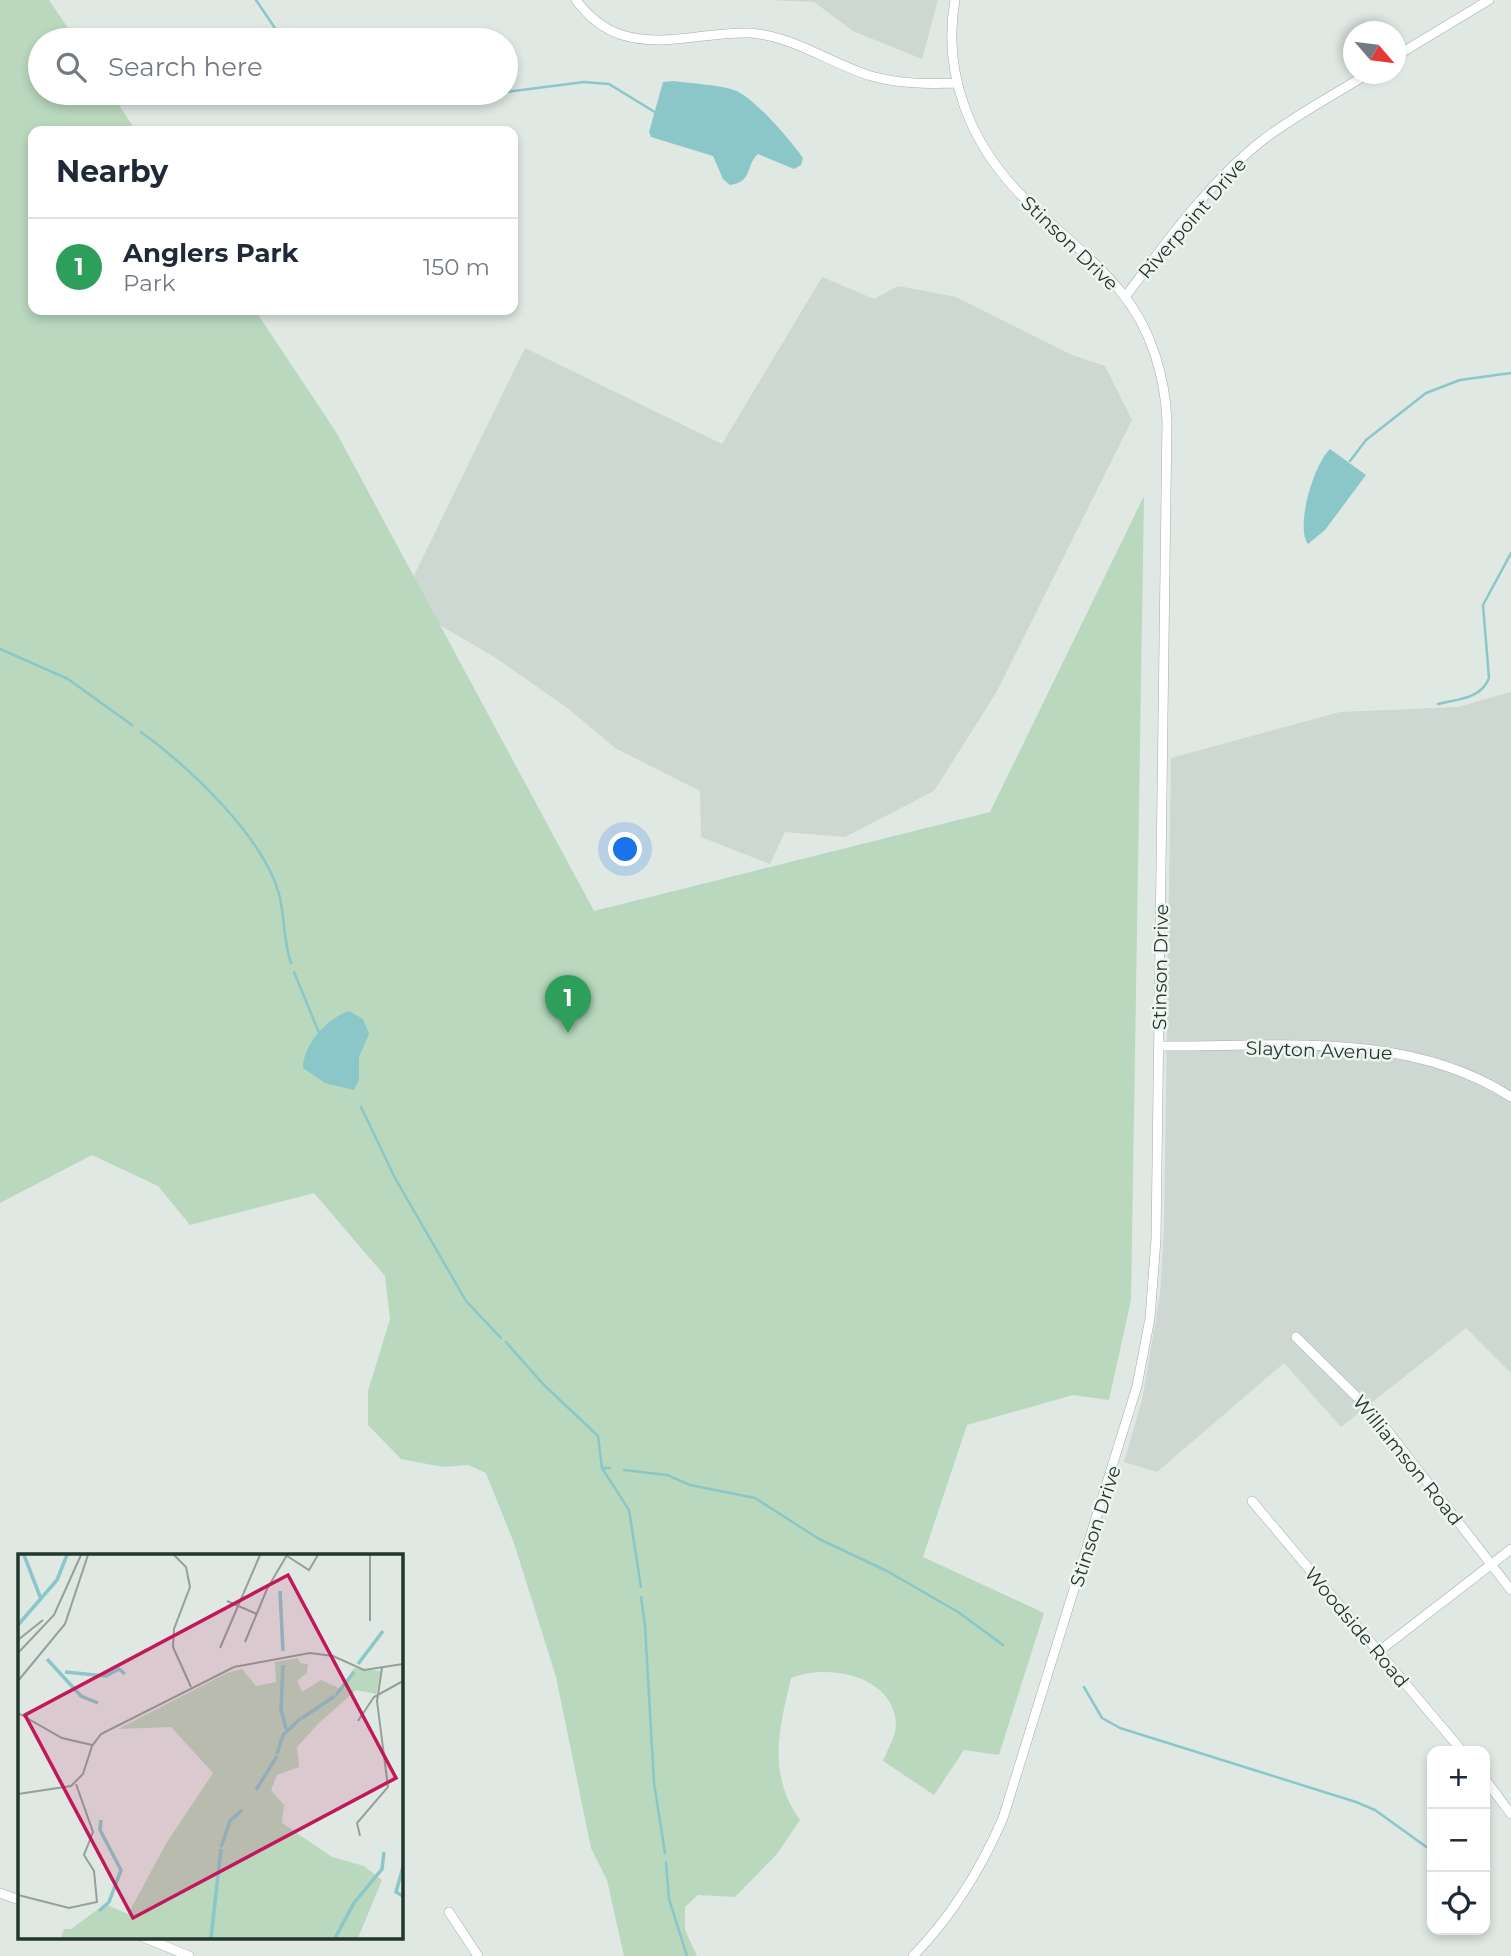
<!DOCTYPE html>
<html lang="en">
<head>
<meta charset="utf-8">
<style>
  :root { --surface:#fff; --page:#f2f2f3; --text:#1f2937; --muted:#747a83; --line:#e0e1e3; --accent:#0b8043 }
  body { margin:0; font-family:Montserrat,sans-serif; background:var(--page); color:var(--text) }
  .controls { position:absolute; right:21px; bottom:21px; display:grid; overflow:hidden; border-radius:14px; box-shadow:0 4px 10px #0003 }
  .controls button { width:63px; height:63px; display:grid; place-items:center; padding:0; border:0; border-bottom:2px solid var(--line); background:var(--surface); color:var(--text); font:35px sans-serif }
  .compass { position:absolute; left:1343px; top:21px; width:63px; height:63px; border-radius:50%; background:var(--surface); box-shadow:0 4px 10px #0003; rotate:118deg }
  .you { position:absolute; left:626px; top:850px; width:24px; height:24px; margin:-18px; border:5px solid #fff; border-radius:50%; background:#1a73e8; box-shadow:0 0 0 10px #1a73e833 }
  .badge { display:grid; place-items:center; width:46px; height:46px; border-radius:50%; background:var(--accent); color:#fff; font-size:23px; font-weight:700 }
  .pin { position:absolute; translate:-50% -58px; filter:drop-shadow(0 2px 4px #0008) }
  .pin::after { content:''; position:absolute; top:37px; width:24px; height:21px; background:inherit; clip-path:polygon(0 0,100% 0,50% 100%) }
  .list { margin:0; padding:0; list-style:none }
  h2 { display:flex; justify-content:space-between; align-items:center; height:91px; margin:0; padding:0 28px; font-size:30px }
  h2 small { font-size:23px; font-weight:400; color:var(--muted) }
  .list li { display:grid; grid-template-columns:46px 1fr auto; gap:21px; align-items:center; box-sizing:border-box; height:98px; padding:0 28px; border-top:2px solid var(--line) }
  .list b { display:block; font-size:26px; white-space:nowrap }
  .list p { margin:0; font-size:23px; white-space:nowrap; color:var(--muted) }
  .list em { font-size:23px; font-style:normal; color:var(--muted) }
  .icon { flex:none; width:38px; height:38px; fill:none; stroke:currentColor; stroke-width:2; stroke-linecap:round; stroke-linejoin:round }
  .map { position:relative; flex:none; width:1511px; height:1956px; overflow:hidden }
  .search { position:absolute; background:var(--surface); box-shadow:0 4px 10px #0003; left:28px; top:28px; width:490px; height:77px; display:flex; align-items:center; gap:18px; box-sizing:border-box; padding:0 24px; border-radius:38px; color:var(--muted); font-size:26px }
  .panel { position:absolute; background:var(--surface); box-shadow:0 4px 10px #0003; left:28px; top:126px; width:490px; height:189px; border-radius:14px }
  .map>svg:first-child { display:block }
  .built { fill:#cdd8d2 }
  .green { fill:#b9d8be }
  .water { fill:#8bc7c9 }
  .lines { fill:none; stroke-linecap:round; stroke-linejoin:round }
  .stream { stroke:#8bc7c9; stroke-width:2.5 }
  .minor-casing { stroke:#a3afa9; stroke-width:10 }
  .minor { stroke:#fff; stroke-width:9 }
  .labels { text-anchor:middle; stroke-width:5; stroke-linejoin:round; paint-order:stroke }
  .street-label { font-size:19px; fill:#22362e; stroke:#eff6f1 }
  .inset-river { fill:none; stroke:#8bc7c9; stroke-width:3.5 }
  .inset-road { fill:none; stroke:#93a19b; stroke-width:2 }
  .view { fill:#c2185b; fill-opacity:0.15; stroke:#c2185b; stroke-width:3.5 }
  .inset-edge { fill:none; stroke:#22362e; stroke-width:3.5 }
</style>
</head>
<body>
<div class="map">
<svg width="1511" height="1956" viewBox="0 0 1511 1956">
  <rect width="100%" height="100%" fill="#dfe8e3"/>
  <path class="built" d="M 769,0 L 938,0 L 922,59 L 853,31 L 814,2 Z
    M 822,277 L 874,299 L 898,286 L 956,297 L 1072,355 L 1105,366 L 1132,420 L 996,693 L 934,791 L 845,837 L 785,832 L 770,864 L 701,837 L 700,791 L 615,748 L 570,710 L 496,658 L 426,617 L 406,592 L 525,348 L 722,444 Z
    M 1511,692 L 1511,1373 L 1466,1328 L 1341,1427 L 1284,1363 L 1157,1472 L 1124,1462 L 1142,1400 L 1160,1295 L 1164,1227 L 1171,758 L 1340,712 L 1458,707 Z"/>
  <path class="green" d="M 0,0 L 49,0 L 76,40 L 40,40 L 40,93 L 111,93 L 136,131 L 33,131 L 33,310 L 255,310 L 336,432 L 594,911 L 990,812 L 1144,496 L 1131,1300 L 1109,1400 L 1073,1395 L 967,1425 L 923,1557 L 1044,1613 L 999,1755 L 964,1750 L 934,1795 L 883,1761 C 887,1751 896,1735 896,1725 C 895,1675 827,1663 791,1678 C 779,1729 767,1774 800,1820 L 777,1854 L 735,1897 L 698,1895 L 685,1907 L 685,1930 L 697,1956 L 624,1956 L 607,1880 L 591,1848 L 556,1677 L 514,1543 L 486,1473 L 468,1465 L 443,1467 L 401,1459 L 368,1425 L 368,1391 L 390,1319 L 385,1276 L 314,1193 L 190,1225 L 158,1186 L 92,1155 L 0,1203 Z"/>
  <path class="water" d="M 674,81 C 693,84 715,84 734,90 C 754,97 790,140 803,158 L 801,165 L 794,169 L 758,154 C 745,166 753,182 730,185 L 723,179 L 713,156 L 651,137 L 649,132 L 663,82 Z
    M 1330,449 L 1366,475 L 1325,530 L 1308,544 C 1295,526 1314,464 1330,449 Z
    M 349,1011 L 363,1019 L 369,1034 L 359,1057 L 359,1080 L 354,1090 L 325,1083 L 303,1068 C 303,1045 327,1018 349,1011 Z"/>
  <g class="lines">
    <path class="stream" d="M 256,0 L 283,40
      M 506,92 L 584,82 L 609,84 L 658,114
      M 362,93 C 407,106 458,103 503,93
      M 1350,461 L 1366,440 L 1426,393 L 1460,380 L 1511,373
      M 0,649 L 68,679 L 132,725
      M 1438,704 C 1458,699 1481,699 1489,678 L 1483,605 L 1511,553
      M 141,732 C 188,766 263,836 279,894 C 285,916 283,941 291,963
      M 294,972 L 320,1035
      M 361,1107 L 395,1178 L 466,1301 L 501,1338
      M 506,1342 L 543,1384 L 598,1436 L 602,1468 L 629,1510 L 641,1587
      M 602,1468 L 610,1468
      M 624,1470 L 667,1475 L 690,1485 L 755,1498 L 819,1539 L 887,1571 L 958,1612 L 1003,1645
      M 641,1597 L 645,1625 L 654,1783 L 665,1853
      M 1084,1687 L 1102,1718 L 1120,1728 L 1356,1802 L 1375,1810 L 1432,1851
      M 666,1862 L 669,1899 L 687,1956"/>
    <g class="minor-casing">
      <path id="minor" d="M 576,0 C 588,16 603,29 622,35 C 664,48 708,31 750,33 C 794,36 831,64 871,76 C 899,84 928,84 957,83
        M 1396,56 L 1489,0
        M 1125,297 C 1165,244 1207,185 1259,143 C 1293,116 1331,97 1367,74
        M 1159,1046 C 1277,1047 1407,1030 1511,1097
        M 1296,1337 L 1377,1417 L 1511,1590
        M 1252,1501 L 1462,1751
        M 1378,1652 L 1511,1549
        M 1485,1779 L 1511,1814
        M 0,1893 L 19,1900
        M 449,1912 L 478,1956
        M 143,1937 L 189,1956
        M 913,1956 C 952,1916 981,1869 1003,1818 L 1137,1386 L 1150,1318 L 1156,1239 L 1167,421 C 1165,376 1151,328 1121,292 C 1092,256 1053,228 1021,195 C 970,143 942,73 955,0"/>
    </g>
    <use href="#minor" class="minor"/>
  </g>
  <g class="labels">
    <g class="street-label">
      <text transform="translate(1192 218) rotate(-49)" y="7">Riverpoint Drive</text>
      <text transform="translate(1070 243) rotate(44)" y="7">Stinson Drive</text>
      <text transform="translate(1160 967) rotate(-89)" y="7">Stinson Drive</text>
      <text transform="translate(1319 1050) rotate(2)" y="7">Slayton Avenue</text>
      <text transform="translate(1408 1460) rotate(51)" y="7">Williamson Road</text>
      <text transform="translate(1095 1526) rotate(-72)" y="7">Stinson Drive</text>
      <text transform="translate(1357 1627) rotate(50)" y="7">Woodside Road</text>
    </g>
  </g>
  <g transform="translate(18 1554)">
    <rect width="385" height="385" fill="#dfe8e3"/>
    <path d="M 280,104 L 282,109 L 290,110 L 289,119 L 279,127 L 284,138 L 303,126 L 323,135 L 336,114 L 363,117 L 358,140 L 338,136 L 301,169 L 279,193 L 281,213 L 259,221 L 253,236 L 266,251 L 264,269 L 314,303 L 346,312 L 364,326 L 340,384 L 43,384 L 46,375 L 53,375 L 87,350 L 110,360 L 149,288 L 195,219 L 153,173 L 100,175 L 209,119 L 224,115 L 238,132 L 258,128 L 257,108 Z" fill="#b9d8be"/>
    <path class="inset-river" d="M 6,1 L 23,45M 262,37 L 265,97M 0,71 L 39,26 L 49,1M 29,105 L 63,142 L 80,149M 340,110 L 365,77M 265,111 L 263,155 L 268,175M 47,118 L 88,122 L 101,115 L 107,120M 318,141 L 336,118M 284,164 L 317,142M 259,200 L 265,181 L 283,164M 238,236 L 259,202M 203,293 L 212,267 L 224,256M 385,313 L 378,338 L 385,342M 81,357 L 91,348 L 103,316 L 82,276 L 83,266M 193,384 L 203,295M 317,384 L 336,349 L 364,315 L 366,298"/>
    <path class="inset-road" d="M 156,1 L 168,13 L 172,33 L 156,75 L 155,93 L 173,133M 352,1 L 352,67M 269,2 L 291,16 L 300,1M 209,47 L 239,60M 0,86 L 25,66M 227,88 L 249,35 L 269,1M 202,94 L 242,1M 0,99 L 36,61 L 63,1M 0,127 L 47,70 L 70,1M 0,159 L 44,184 L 74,191M 340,167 L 356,143 L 385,127M 0,240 L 53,232 L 65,220 L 74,192 L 83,180 L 216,113 L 292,99 L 315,102 L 346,116 L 385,110M 342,282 L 339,269 L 370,233 L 359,147 L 364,114M 0,341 L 51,354 L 79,348 L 76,317 L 66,301 L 75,278 L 58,230"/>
    <path class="view" d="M 270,21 L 378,224 L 115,364 L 7,161 Z"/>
    <rect width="385" height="385" class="inset-edge"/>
  </g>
</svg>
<div class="controls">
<button>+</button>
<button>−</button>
<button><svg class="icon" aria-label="locate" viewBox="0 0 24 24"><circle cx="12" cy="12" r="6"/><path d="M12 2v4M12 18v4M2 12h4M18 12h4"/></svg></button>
</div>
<svg class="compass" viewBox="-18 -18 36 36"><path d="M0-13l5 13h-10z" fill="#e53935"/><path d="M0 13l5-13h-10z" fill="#747a83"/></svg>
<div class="you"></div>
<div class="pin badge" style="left:568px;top:1033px;background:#2e9e5b">1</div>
<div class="search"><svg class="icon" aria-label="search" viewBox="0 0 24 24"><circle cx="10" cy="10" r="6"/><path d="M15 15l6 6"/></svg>Search here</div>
<section class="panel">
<h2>Nearby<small></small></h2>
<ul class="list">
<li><span class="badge" style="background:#2e9e5b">1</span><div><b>Anglers Park</b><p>Park</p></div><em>150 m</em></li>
</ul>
</section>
</div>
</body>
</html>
